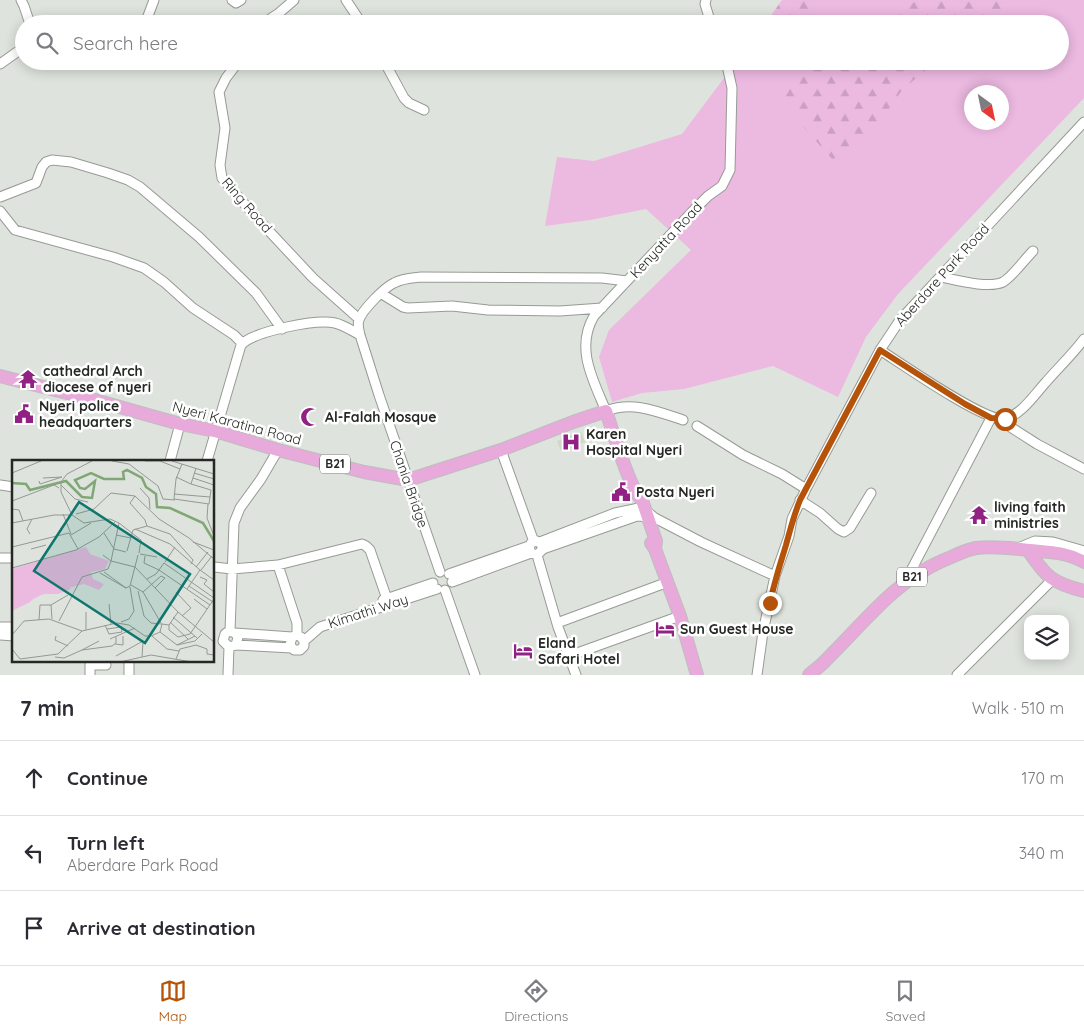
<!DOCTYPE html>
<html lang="en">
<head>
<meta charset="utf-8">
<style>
  :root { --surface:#fff; --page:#f2f2f3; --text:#2b2b33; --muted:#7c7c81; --line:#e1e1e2; --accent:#b45309 }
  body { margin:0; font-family:Quicksand,sans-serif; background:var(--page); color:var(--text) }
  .controls { position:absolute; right:15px; bottom:15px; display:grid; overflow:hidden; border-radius:10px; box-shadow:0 2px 12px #0003 }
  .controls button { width:45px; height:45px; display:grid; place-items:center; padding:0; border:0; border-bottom:1px solid var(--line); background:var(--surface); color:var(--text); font:25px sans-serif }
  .compass { position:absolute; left:964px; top:85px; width:45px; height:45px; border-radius:50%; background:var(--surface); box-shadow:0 2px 12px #0003; rotate:147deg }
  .stop { position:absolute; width:15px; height:15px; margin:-11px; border:4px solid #b45309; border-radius:50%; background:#fff }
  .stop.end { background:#b45309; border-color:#fff; box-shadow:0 1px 5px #0008 }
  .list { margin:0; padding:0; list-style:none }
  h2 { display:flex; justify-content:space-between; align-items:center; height:65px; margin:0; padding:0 20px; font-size:21px }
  h2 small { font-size:16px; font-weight:400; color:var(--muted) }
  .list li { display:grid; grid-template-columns:32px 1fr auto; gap:15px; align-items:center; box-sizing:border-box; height:75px; padding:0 20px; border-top:1px solid var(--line) }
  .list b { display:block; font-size:19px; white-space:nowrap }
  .list p { margin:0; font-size:16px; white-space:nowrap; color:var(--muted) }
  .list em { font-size:16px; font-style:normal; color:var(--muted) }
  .icon { flex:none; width:28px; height:28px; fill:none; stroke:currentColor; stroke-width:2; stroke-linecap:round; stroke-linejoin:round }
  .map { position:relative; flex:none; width:1084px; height:675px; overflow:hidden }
  .search { position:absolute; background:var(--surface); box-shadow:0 2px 12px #0003; left:15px; right:15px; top:15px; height:55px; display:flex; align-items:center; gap:12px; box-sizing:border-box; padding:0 18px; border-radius:28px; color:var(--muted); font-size:19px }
  .sheet { height:290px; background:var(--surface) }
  nav { display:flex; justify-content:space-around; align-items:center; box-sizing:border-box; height:70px; border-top:1px solid var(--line); background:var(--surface); font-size:14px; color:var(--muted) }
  nav a { display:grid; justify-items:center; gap:2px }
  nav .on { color:var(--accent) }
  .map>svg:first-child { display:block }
  .built { fill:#cdd7ca }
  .green { fill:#ecb9e1; fill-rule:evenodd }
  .forest { fill:url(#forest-firs) }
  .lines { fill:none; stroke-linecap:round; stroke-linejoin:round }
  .minor-casing { stroke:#969b94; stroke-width:11 }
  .highway-casing { stroke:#bebebe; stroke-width:14 }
  .minor { stroke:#fff; stroke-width:9 }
  .highway { stroke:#e7aada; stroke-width:12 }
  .route { stroke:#b45309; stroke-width:6 }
  .labels { text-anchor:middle; stroke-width:5; stroke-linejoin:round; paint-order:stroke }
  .shield { fill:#fff; stroke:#676866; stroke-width:1 }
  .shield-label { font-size:12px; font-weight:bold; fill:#262825 }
  .street-label { font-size:14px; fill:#262825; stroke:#fff }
  .poi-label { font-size:14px; font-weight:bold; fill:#262825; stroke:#fff; text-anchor:start }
  .inset-river { fill:none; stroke:#81a776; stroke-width:2.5 }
  .inset-road { fill:none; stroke:#949993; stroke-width:1 }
  .view { fill:#0f766e; fill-opacity:0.15; stroke:#0f766e; stroke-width:2.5 }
  .inset-edge { fill:none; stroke:#262825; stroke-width:2.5 }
</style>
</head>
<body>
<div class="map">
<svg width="1084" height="675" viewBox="0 0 1084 675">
  <defs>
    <pattern id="forest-firs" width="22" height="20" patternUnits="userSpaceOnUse" patternTransform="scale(1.25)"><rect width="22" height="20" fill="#ecb9e1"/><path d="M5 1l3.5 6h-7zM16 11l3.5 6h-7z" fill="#ca9fc1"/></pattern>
  </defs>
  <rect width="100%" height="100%" fill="#dee4dd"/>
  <path class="built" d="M 581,432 L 585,442 L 561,451 L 557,441 Z"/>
  <path class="green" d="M 796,0 L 1084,0 L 1084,98 L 898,294 L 866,337 L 838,397 L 773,366 L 684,389 L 642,393 L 612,402 L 599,357 L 609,330 L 691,250 L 646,209 L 590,220 L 545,226 L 557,157 L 594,161 L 682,134 L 724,78 L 740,61 L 1060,61 L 1060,24 L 774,24 ZM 972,92 L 1002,92 L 1002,122 L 972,122 Z"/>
  <path class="forest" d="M 782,0 L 828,0 L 820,6 L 808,24 L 765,24 Z
    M 917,0 L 1022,0 L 988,24 L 885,24 Z
    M 818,61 L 937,61 L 903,89 L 877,125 L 867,145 L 852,155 L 832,159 L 782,103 L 800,69 Z
    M 976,123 L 996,123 L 996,124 L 992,131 L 981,137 L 975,128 Z"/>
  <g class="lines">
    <g class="minor-casing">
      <path id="minor" d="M 21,0 L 24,6 L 30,24
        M 232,0 L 236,3 L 241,0
        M 346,0 L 362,24
        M 706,0 L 705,4 L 711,24
        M 145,24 L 154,0
        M 262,24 L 279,13 L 294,0
        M 239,61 L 226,78 L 219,92 L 225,128 L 220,165 L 222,178 L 254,215 L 313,278 L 359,319
        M 384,61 L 404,98 L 409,103 L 424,110
        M 0,64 L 17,52 L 24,49
        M 0,197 L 36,183 L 42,167 L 46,162 L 52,160 L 71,162 L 108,173 L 128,180 L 140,187 L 199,237 L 256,293 L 282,329
        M 0,211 L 15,230 L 113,257 L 144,268 L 164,282 L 193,308 L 234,335 L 242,343
        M 941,277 C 956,280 989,289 1003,282 C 1012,277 1025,259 1033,251
        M 382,294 L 403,307 L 408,308 L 452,306 L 488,310 L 560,311 L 602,308
        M 880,350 C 902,364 982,420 1003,419 C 1020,417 1035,394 1046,382 C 1059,367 1072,355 1084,339
        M 998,419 L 1037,444 L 1084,469
        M 683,420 C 656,411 633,401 606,411 C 593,380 575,348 594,316 L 690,214 L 708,196 L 722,186 L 730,170 L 732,88 L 726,61
        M 697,426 L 743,455 L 782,474 L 806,489
        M 501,450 L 534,542
        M 170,461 L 180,424
        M 207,461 L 241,345 C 254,331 316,319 335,323 C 344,325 352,331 360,335
        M 0,485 L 14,487
        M 800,500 L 820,513 L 838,529 L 844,532 L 850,528 L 871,493
        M 540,542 L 615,513 L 639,508 L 645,510 L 655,518 L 701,542 L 775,576
        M 1018,548 L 1035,541 L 1053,542 L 1084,551
        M 543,549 L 541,544 L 537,541 L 531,543 L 529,548 L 531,553 L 537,555 L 543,549 L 637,516 L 651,517
        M 537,555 L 558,627 L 576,675
        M 0,558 L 14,558
        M 278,565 L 297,623 L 297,635
        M 214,567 L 232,569 L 278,565 L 362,544 L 366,546 L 370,550 L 387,599
        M 440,572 L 379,395 L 360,335 C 359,330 357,325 359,320 C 362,310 385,287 394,283 C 403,278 412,278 421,277 L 602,278 L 627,281
        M 449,574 L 529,546
        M 452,582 L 531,553
        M 905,582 L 991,418
        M 445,590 L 475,675
        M 383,600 L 433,583
        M 557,623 L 668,582
        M 0,627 L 14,627
        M 230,631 L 234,523 L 240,508 L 261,479 L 278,450
        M 235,633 L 292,637
        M 0,635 L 14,636
        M 304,641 L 301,637 L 297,635 L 292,637 L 290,645 L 294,650 L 300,650 L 304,646 L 304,641 L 320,627 L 437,589
        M 236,645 L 238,637 L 235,633 L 229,631 L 225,634 L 223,641 L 229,647 L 236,645 L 292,648
        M 569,656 L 680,616
        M 90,675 L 90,665 L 106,665
        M 129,675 L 129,661
        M 228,675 L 229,647
        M 757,675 L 763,632 L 775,576 L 789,536 L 792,519 L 806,489 L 880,350 L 900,320 L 1084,122
        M 957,675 L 1052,580"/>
    </g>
    <g class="highway-casing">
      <path id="highway" d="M 0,376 L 95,400 L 180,424 L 215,431 L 278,450 L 364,472 L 408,480 L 501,450 L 573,422 L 606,411 C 612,429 630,490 642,500 L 656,541 L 655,549
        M 651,543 L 655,549 L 680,616 L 697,675
        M 1028,550 C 1046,577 1052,583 1084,591
        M 809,675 C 814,670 821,666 826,660 C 865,622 893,582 944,560 C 954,556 965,550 976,548 C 993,546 1012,548 1029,550 C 1049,552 1066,552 1084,562"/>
    </g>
    <use href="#minor" class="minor"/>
    <use href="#highway" class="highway"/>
  </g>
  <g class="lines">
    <path class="route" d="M 770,603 C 774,583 780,565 786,545 C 790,530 794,515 800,500 L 880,350 L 965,404 L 991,418 L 1005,419"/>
  </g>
  <defs>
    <g id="temple-bare" transform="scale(1.5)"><path d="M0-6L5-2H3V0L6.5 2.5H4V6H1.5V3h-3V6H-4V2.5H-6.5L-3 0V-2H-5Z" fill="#912284" stroke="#fff" stroke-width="2.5" paint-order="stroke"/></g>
    <g id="civic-bare" transform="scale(1.5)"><path d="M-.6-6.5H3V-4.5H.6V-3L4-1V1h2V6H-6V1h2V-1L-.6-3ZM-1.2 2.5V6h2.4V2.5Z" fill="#912284" stroke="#fff" stroke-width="2.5" paint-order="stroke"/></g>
    <g id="mosque-bare" transform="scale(1.5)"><path d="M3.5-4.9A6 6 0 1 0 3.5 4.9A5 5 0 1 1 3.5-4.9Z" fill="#912284" stroke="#fff" stroke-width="2.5" paint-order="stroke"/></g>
    <g id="hospital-bare" transform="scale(1.5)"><path d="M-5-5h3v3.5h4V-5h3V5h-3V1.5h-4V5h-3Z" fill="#912284" stroke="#fff" stroke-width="2.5" paint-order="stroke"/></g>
    <g id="hotel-bare" transform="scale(1.5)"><path d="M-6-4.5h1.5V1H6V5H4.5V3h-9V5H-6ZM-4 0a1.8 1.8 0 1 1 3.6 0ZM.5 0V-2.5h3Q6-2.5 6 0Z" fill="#912284" stroke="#fff" stroke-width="2.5" paint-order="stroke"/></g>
  </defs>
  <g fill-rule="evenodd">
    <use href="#temple-bare" x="28" y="379"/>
    <use href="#civic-bare" x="24" y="414"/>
    <use href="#mosque-bare" x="310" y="417"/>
    <use href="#hospital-bare" x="571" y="442"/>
    <use href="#civic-bare" x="621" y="492"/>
    <use href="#temple-bare" x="979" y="515"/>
    <use href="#hotel-bare" x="665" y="629"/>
    <use href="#hotel-bare" x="523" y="651"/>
  </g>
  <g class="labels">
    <g class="shield">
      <rect x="320" y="454.5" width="30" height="19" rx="4"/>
      <rect x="897" y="567.5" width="30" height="19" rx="4"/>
    </g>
    <g class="shield-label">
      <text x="335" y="468">B21</text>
      <text x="912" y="581">B21</text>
    </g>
    <g class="street-label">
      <text transform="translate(247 205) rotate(49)" y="5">Ring Road</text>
      <text transform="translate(666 240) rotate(-47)" y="5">Kenyatta Road</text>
      <text transform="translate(942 275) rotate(-48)" y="5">Aberdare Park Road</text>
      <text transform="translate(237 423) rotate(15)" y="5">Nyeri Karatina Road</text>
      <text transform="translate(409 484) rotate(71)" y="5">Chania Bridge</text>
      <text transform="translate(368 611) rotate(-18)" y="5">Kimathi Way</text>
    </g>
    <g class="poi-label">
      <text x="43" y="376">cathedral Arch<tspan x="43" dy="16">diocese of nyeri</tspan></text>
      <text x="39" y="411">Nyeri police<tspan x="39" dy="16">headquarters</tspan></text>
      <text x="325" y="422">Al-Falah Mosque</text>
      <text x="586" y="439">Karen<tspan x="586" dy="16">Hospital Nyeri</tspan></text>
      <text x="636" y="497">Posta Nyeri</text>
      <text x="994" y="512">living faith<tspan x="994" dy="16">ministries</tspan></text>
      <text x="680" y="634">Sun Guest House</text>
      <text x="538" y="648">Eland<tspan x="538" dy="16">Safari Hotel</tspan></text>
    </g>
  </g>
  <g transform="translate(12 460)">
    <rect width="202" height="202" fill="#dee4dd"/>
    <path d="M 74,87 L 78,94 L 97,101 L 93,109 L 79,112 L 81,119 L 92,124 L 87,130 L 72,124 L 29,135 L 0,150 L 0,109 Z" fill="#ecb9e1"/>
    <path d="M 54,111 L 59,112 L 59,116 L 60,121 L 56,123 L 21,123 L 5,131 L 0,127 L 1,121 L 9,117 ZM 55,125 L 59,129 L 46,134 L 26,134 L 18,142 L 0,151 L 0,145 L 18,131 Z" fill="#ecb9e1"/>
    <path class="inset-river" d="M 0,23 L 14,24 L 18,30 L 54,21 L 70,37 L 80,38 L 83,21 L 73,29 L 68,28 L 63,20 L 79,13 L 92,19 L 112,19 L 111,12 L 115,10 L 130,18 L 134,27 L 144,34 L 145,47 L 158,48 L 191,63 L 202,81"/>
    <path class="inset-road" d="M 80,1 L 55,14 L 49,22 L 49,32 L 60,55 L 72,63 L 98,59 L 107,63 L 99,101 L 123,107 L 166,152 L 202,182M 100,1 L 117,4 L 146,26 L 151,39 L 163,40M 133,1 L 149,1M 148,1 L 168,9M 160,1 L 202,14M 170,4 L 164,19 L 162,39 L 197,44 L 199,30 L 179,24 L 184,8M 0,13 L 29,1M 182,13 L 202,19M 164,17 L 179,24M 31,18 L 50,17M 181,18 L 202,25M 27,21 L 28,24 L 50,17M 49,25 L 63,39 L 76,42M 128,28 L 137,38 L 138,49M 162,34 L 198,37M 123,36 L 118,43 L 133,60 L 135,66M 0,41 L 42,25 L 47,28M 196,44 L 195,58 L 202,76M 0,49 L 7,50 L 11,61M 51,54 L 59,74M 64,54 L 82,49 L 99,33 L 123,36 L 147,59 L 177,78 L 202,99M 0,63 L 42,55 L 59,55M 107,63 L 129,80 L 127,93M 123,69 L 158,84 L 188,110 L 175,129M 92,73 L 102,89 L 114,92M 18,74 L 15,69 L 20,59M 59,75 L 79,63M 104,75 L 119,78M 181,82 L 202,90M 0,87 L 57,73 L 66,89M 19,89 L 34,85M 115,91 L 121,70 L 135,66 L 158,74 L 181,100 L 179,104M 128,94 L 145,97M 133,96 L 132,103 L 147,110 L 198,145M 153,102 L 163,87M 152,103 L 202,138M 184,107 L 196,92M 0,108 L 64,90 L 87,77 L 103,62M 188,110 L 202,120M 189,110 L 200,96M 92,112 L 114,128M 88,113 L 114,128M 188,117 L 195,120 L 192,124 L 202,132M 135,119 L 144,114 L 152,103M 119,125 L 131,132 L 149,116 L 153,118 L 143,128M 177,126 L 201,142M 114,128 L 118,126 L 126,95M 126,131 L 132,156 L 139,163 L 150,164M 131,132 L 149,163M 164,132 L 179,148 L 170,156M 182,139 L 195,149M 97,144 L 99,164M 39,145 L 56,135M 74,152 L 74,170M 161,157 L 185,178M 27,160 L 28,145 L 39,145 L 40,159M 47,161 L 70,117 L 96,109 L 99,101 L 91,95M 109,162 L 117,159 L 122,151 L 118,127M 158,162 L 176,179M 93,165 L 97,174 L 110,172 L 109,167 L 95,169M 157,165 L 157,170 L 166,177 L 178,174 L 202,139M 148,172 L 165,185 L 183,181 L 190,174M 0,175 L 12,161 L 37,159 L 70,171M 44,176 L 43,180 L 56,186M 140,176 L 155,189 L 167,191M 98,179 L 123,168M 103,184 L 111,185 L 111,176M 165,185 L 183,176M 0,189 L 8,199 L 46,194 L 70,171 L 105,163 L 117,165 L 133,176 L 139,176 L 148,172 L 150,164 L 157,165 L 166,152M 70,190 L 87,181M 104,196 L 131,181M 43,197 L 52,198 L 70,190 L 100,186 L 104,183 L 104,177M 130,197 L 131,182M 164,199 L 168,189 L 184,185 L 195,189 L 195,194 L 202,195M 108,202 L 139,195 L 180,202"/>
    <path class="view" d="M 67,42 L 178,114 L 133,183 L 22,111 Z"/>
    <rect width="202" height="202" class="inset-edge"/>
  </g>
</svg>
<div class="controls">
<button><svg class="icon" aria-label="layers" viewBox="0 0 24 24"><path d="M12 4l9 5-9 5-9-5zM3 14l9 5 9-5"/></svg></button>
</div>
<svg class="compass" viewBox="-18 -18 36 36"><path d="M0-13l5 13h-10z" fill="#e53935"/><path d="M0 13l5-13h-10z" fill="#7c7c81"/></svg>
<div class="stop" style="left:1005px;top:419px"></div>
<div class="stop end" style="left:770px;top:603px"></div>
<div class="search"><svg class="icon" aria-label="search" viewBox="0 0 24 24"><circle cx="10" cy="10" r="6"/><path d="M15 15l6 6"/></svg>Search here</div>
</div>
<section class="sheet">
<h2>7 min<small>Walk · 510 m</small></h2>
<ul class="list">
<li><svg class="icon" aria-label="ahead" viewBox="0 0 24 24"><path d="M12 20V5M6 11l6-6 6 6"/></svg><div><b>Continue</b></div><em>170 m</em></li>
<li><svg class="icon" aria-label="left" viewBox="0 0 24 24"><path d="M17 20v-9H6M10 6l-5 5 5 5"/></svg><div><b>Turn left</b><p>Aberdare Park Road</p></div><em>340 m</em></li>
<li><svg class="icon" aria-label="arrive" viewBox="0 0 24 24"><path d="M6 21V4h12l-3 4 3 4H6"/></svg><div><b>Arrive at destination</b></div></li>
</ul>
</section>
<nav>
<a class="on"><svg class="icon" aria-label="map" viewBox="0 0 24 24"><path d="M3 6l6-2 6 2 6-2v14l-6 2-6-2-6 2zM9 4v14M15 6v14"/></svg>Map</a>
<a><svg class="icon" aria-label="directions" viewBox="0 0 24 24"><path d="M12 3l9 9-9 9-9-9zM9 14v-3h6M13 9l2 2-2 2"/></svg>Directions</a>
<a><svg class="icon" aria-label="saved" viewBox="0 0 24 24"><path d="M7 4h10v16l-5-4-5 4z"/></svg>Saved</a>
</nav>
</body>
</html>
